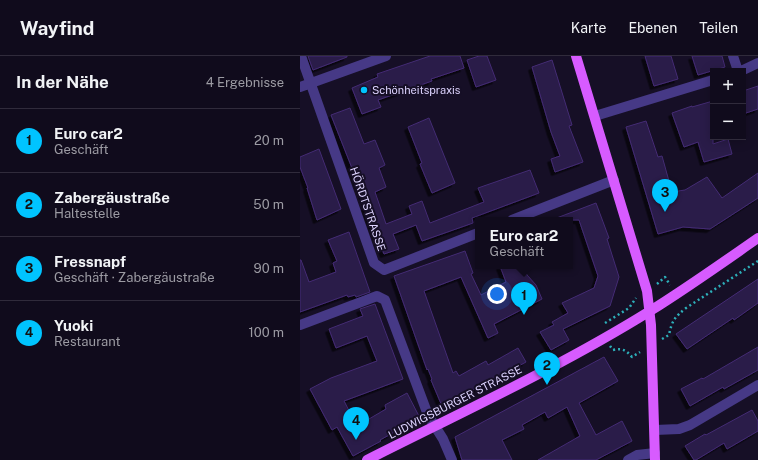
<!DOCTYPE html>
<html lang="de">
<head>
<meta charset="utf-8">
<style>
  :root { --surface:#100b1c; --page:#191425; --text:#f1f3f6; --muted:#9c9ba3; --line:#302b3b; --accent:#00c4ff }
  body { margin:0; font-family:"Public Sans",sans-serif; background:var(--page); color:var(--text) }
  .controls { position:absolute; right:12px; top:12px; display:grid; overflow:hidden; border-radius:0px; box-shadow:0 2px 10px #0003 }
  .controls button { width:36px; height:36px; display:grid; place-items:center; padding:0; border:0; border-bottom:1px solid var(--line); background:var(--surface); color:var(--text); font:20px sans-serif }
  .you { position:absolute; left:197px; top:238px; width:14px; height:14px; margin:-10px; border:3px solid #fff; border-radius:50%; background:#1a73e8; box-shadow:0 0 0 6px #1a73e833 }
  .badge { display:grid; place-items:center; width:26px; height:26px; border-radius:50%; background:var(--accent); color:#111; font-size:13px; font-weight:700 }
  .pin { position:absolute; translate:-50% -33px; filter:drop-shadow(0 1px 2px #0008) }
  .pin::after { content:''; position:absolute; top:21px; width:14px; height:12px; background:inherit; clip-path:polygon(0 0,100% 0,50% 100%) }
  .popup { position:absolute; left:175px; top:161px; width:98px; height:52px; box-sizing:border-box; display:grid; place-content:center; border-radius:0px; background:var(--surface); filter:drop-shadow(0 1px 3px #0005); font-size:13px; white-space:nowrap; color:var(--muted) }
  .popup b { font-size:15px; color:var(--text) }
  .popup::after { content:''; position:absolute; left:50%; top:100%; margin-left:-8px; border:8px solid transparent; border-top-color:var(--surface) }
  .list { margin:0; padding:0; list-style:none }
  h2 { display:flex; justify-content:space-between; align-items:center; height:52px; margin:0; padding:0 16px; font-size:17px }
  h2 small { font-size:13px; font-weight:400; color:var(--muted) }
  .list li { display:grid; grid-template-columns:26px 1fr auto; gap:12px; align-items:center; box-sizing:border-box; height:64px; padding:0 16px; border-top:1px solid var(--line) }
  .list b { display:block; font-size:15px; white-space:nowrap }
  .list p { margin:0; font-size:13px; white-space:nowrap; color:var(--muted) }
  .list em { font-size:13px; font-style:normal; color:var(--muted) }
  .map { position:relative; flex:none; width:458px; height:404px; overflow:hidden }
  header { display:flex; align-items:center; gap:24px; box-sizing:border-box; height:56px; padding:0 20px; background:var(--surface); border-bottom:1px solid var(--line) }
  header strong { font-size:19px }
  nav { display:flex; gap:22px; margin-inline-start:auto; font-size:14px }
  main { display:flex }
  aside { flex:1; background:var(--surface) }
  .map>svg:first-child { display:block }
  .building { fill:#291a48; stroke:#442c74; filter:url(#shadow) }
  .lines { fill:none; stroke-linecap:round; stroke-linejoin:round }
  .path { stroke:#2db0ba; stroke-width:2.5; stroke-dasharray:2 3; stroke-linecap:butt }
  .minor { stroke:#463986; stroke-width:10 }
  .major { stroke:#d75bff; stroke-width:10 }
  .poi-dot { fill:#00c4ff; stroke:#160f26; stroke-width:1.5 }
  .labels { text-anchor:middle; stroke-width:4; stroke-linejoin:round; paint-order:stroke }
  .poi-label { font-size:11px; fill:#ded4ff; stroke:#160f26; text-anchor:start }
  .street-label { font-size:11px; fill:#ded4ff; stroke:#160f26 }
</style>
</head>
<body>
<header>
<strong>Wayfind</strong>
<nav><a>Karte</a><a>Ebenen</a><a>Teilen</a></nav>
</header>
<main>
<aside>
<h2>In der Nähe<small>4 Ergebnisse</small></h2>
<ul class="list">
<li><span class="badge">1</span><div><b>Euro car2</b><p>Geschäft</p></div><em>20 m</em></li>
<li><span class="badge">2</span><div><b>Zabergäustraße</b><p>Haltestelle</p></div><em>50 m</em></li>
<li><span class="badge">3</span><div><b>Fressnapf</b><p>Geschäft · Zabergäustraße</p></div><em>90 m</em></li>
<li><span class="badge">4</span><div><b>Yuoki</b><p>Restaurant</p></div><em>100 m</em></li>
</ul>
</aside>
<div class="map">
<svg width="458" height="404" viewBox="0 0 458 404">
  <defs>
    <filter id="shadow"><feDropShadow dx="-3.5" dy="3.5" stdDeviation="0" flood-color="#0009"/></filter>
  </defs>
  <rect width="100%" height="100%" fill="#160f26"/>
  <path class="building" d="M 8,0 L 47,0 L 47,1 L 13,14 Z
    M 130,0 L 160,0 L 164,12 L 131,23 L 132,25 L 78,44 L 81,51 L 62,58 L 52,32 L 78,21 L 77,18 Z
    M 179,0 L 187,0 L 196,24 L 176,31 L 167,4 Z
    M 345,0 L 371,0 L 378,23 L 354,30 Z
    M 392,0 L 422,0 L 425,11 L 398,19 Z
    M 252,4 L 272,69 L 269,70 L 283,106 L 255,116 L 251,103 L 260,100 L 251,76 L 232,11 Z
    M 458,30 L 458,53 L 443,58 L 443,35 Z
    M 413,45 L 413,88 L 428,83 L 432,98 L 404,106 L 398,86 L 384,91 L 372,57 L 392,50 L 392,51 Z
    M 50,52 L 64,88 L 75,84 L 85,109 L 79,112 L 86,131 L 75,136 L 86,168 L 112,158 L 109,150 L 122,145 L 130,167 L 184,146 L 178,132 L 230,114 L 239,137 L 172,162 L 173,167 L 122,185 L 116,169 L 93,178 L 99,193 L 84,198 L 65,151 L 67,150 L 31,59 Z
    M 129,62 L 155,127 L 132,137 L 120,108 L 122,107 L 108,71 Z
    M 346,65 L 358,101 L 362,100 L 372,136 L 385,134 L 407,121 L 422,142 L 458,117 L 458,142 L 410,173 L 383,171 L 358,178 L 326,71 Z
    M 19,93 L 41,153 L 17,164 L 7,132 L 8,132 L 0,111 L 0,101 Z
    M 296,147 L 309,182 L 307,183 L 319,221 L 310,250 L 263,273 L 269,284 L 251,294 L 240,276 L 254,269 L 252,266 L 268,257 L 262,247 L 294,232 L 298,220 L 279,164 L 254,164 L 254,163 Z
    M 49,176 L 70,236 L 56,241 L 55,239 L 48,241 L 47,239 L 0,256 L 0,204 L 1,204 L 9,226 L 36,216 L 33,207 L 37,205 L 28,184 Z
    M 165,195 L 173,217 L 171,218 L 181,239 L 206,226 L 200,210 L 223,210 L 227,219 L 236,229 L 242,243 L 194,268 L 198,277 L 188,282 L 161,221 L 124,235 L 153,317 L 156,315 L 159,320 L 186,305 L 188,309 L 218,292 L 226,306 L 177,333 L 176,332 L 142,350 L 131,324 L 132,323 L 128,313 L 127,314 L 94,220 Z
    M 458,223 L 458,247 L 434,264 L 433,262 L 387,293 L 376,278 Z
    M 75,248 L 103,323 L 44,345 L 55,366 L 67,359 L 69,363 L 86,353 L 85,349 L 107,337 L 120,362 L 80,384 L 81,385 L 53,400 L 37,371 L 32,374 L 10,333 L 31,322 L 77,305 L 67,280 L 36,292 L 29,273 L 63,260 L 60,253 Z
    M 458,291 L 458,314 L 424,333 L 423,331 L 390,350 L 381,333 L 402,322 L 403,323 Z
    M 304,301 L 318,325 L 279,347 L 296,379 L 322,365 L 332,385 L 296,404 L 238,404 L 280,380 L 267,351 L 248,362 L 245,356 L 222,369 L 224,373 L 202,384 L 212,404 L 162,404 L 155,381 Z
    M 452,354 L 458,365 L 458,375 L 427,393 L 424,387 L 396,404 L 394,404 L 385,390 L 405,378 L 406,379 Z"/>
  <g class="lines">
    <path class="path" d="M 357,228 L 365,221 L 370,229
      M 305,267 L 329,252 L 336,242
      M 362,283 L 369,279 C 372,264 375,261 386,252 L 458,205
      M 310,290 L 313,294 C 322,292 326,294 332,301 L 340,296"/>
    <path class="minor" d="M 1,0 L 74,207 L 84,214 L 178,177
      M 433,0 L 438,15
      M 441,15 L 458,7
      M 0,31 L 86,0
      M 295,60 L 413,24
      M 212,164 L 314,124
      M 0,269 L 77,240 L 85,244 L 128,359 L 143,383 L 152,404
      M 355,374 L 379,373 L 390,369 L 458,329
      M 328,404 L 337,399 L 355,397"/>
    <path class="major" d="M 276,0 L 347,235 L 351,269 L 355,404
      M 67,404 C 162,356 260,311 350,255 C 387,232 422,207 458,182"/>
  </g>
  <circle class="poi-dot" cx="64" cy="34" r="4"/>
  <g class="labels">
    <g class="poi-label">
      <text x="72" y="38">Schönheitspraxis</text>
    </g>
    <g class="street-label">
      <text transform="translate(68 153) rotate(71)" y="4">HÖRDTSTRASSE</text>
      <text transform="translate(155 346) rotate(-27)" y="4">LUDWIGSBURGER STRASSE</text>
    </g>
  </g>
</svg>
<div class="controls">
<button>+</button>
<button>−</button>
</div>
<div class="you"></div>
<div class="pin badge" style="left:224px;top:259px">1</div>
<div class="popup"><b>Euro car2</b>Geschäft</div>
<div class="pin badge" style="left:247px;top:329px">2</div>
<div class="pin badge" style="left:365px;top:156px">3</div>
<div class="pin badge" style="left:56px;top:384px">4</div>
</div>
</main>
</body>
</html>
